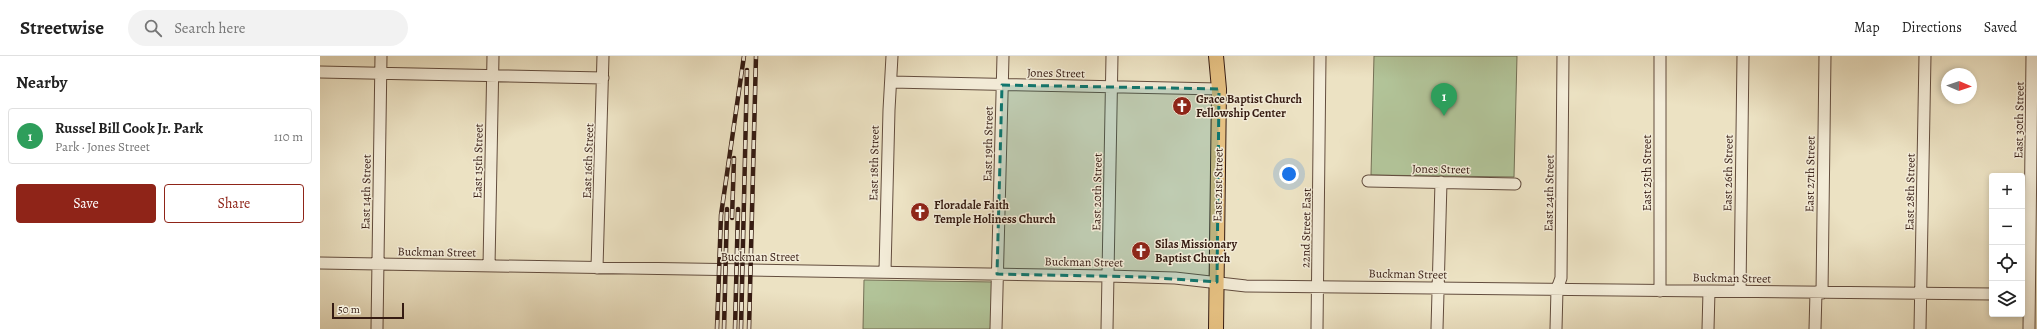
<!DOCTYPE html>
<html lang="en">
<head>
<meta charset="utf-8">
<style>
  :root { --surface:#fff; --page:#f2f2f2; --text:#222; --muted:#767676; --line:#e0e0e0; --accent:#8f2418 }
  body { margin:0; font-family:Alegreya,serif; background:var(--page); color:var(--text) }
  .controls { position:absolute; right:12px; bottom:12px; display:grid; overflow:hidden; border-radius:4px; box-shadow:0 2px 6px #0003 }
  .controls button { width:36px; height:36px; display:grid; place-items:center; padding:0; border:0; border-bottom:1px solid var(--line); background:var(--surface); color:var(--text); font:20px sans-serif }
  .compass { position:absolute; left:1621px; top:12px; width:36px; height:36px; border-radius:50%; background:var(--surface); box-shadow:0 2px 6px #0003; rotate:92deg }
  .scale { position:absolute; left:12px; bottom:10px; width:72px; box-sizing:border-box; padding-left:4px; border:2px solid #351b12; border-top:0; font-size:11px; line-height:14px; white-space:nowrap; color:#351b12; -webkit-text-stroke:3px #f3ecd8; paint-order:stroke }
  .you { position:absolute; left:969px; top:118px; width:14px; height:14px; margin:-10px; border:3px solid #fff; border-radius:50%; background:#1a73e8; box-shadow:0 0 0 6px #1a73e833 }
  .badge { display:grid; place-items:center; width:26px; height:26px; border-radius:50%; background:var(--accent); color:#fff; font-size:13px; font-weight:700 }
  .pin { position:absolute; translate:-50% -33px; filter:drop-shadow(0 1px 2px #0008) }
  .pin::after { content:''; position:absolute; top:21px; width:14px; height:12px; background:inherit; clip-path:polygon(0 0,100% 0,50% 100%) }
  .list { margin:0; padding:0; list-style:none }
  h2 { display:flex; justify-content:space-between; align-items:center; height:52px; margin:0; padding:0 16px; font-size:17px }
  h2 small { font-size:13px; font-weight:400; color:var(--muted) }
  .list li { display:grid; grid-template-columns:26px 1fr auto; gap:12px; align-items:center; box-sizing:border-box; height:56px; margin:0 8px 8px; padding:0 8px; border:1px solid var(--line); border-radius:4px }
  .list b { display:block; font-size:15px; white-space:nowrap }
  .list p { margin:0; font-size:13px; white-space:nowrap; color:var(--muted) }
  .list em { font-size:13px; font-style:normal; color:var(--muted) }
  .actions { display:flex; gap:8px; padding:12px 16px }
  .actions a { flex:1; padding:9px 0; border:1px solid var(--accent); border-radius:4px; text-align:center; font-size:14px; color:var(--accent) }
  .actions .main { background:var(--accent); color:#fff }
  .icon { flex:none; width:22px; height:22px; fill:none; stroke:currentColor; stroke-width:2; stroke-linecap:round; stroke-linejoin:round }
  .map { position:relative; flex:none; width:1717px; height:273px; overflow:hidden }
  header { display:flex; align-items:center; gap:24px; box-sizing:border-box; height:56px; padding:0 20px; background:var(--surface); border-bottom:1px solid var(--line) }
  header strong { font-size:19px }
  nav { display:flex; gap:22px; margin-inline-start:auto; font-size:14px }
  .search { width:280px; height:36px; background:var(--page); display:flex; align-items:center; gap:10px; box-sizing:border-box; padding:0 14px; border-radius:22px; color:var(--muted); font-size:15px }
  main { display:flex }
  aside { flex:1; background:var(--surface) }
  .map>svg:first-child { display:block }
  .green { fill:#b2c499; stroke:#747056 }
  .lines { fill:none; stroke-linecap:round; stroke-linejoin:round }
  .minor-casing { stroke:#634d3e; stroke-width:13 }
  .major-casing { stroke:#351b12; stroke-width:16 }
  .minor { stroke:#f3ecd8; stroke-width:11 }
  .major { stroke:#e6c182; stroke-width:14 }
  .rail-casing { stroke:#351b12; stroke-width:4.5 }
  .rail { stroke:#f3ecd8; stroke-width:3; stroke-dasharray:9; stroke-linecap:butt }
  .marked { fill:#0f766e; fill-opacity:0.2; stroke:#0f766e; stroke-width:3; stroke-dasharray:8 5; stroke-linejoin:round }
  .labels { text-anchor:middle; stroke-width:3; stroke-linejoin:round; paint-order:stroke }
  .street-label { font-size:12px; fill:#351b12; stroke:#f3ecd8 }
  .poi-label { font-size:12px; font-weight:bold; fill:#351b12; stroke:#f3ecd8; text-anchor:start }
</style>
</head>
<body>
<header>
<strong>Streetwise</strong>
<div class="search"><svg class="icon" aria-label="search" viewBox="0 0 24 24"><circle cx="10" cy="10" r="6"/><path d="M15 15l6 6"/></svg>Search here</div>
<nav><a>Map</a><a>Directions</a><a>Saved</a></nav>
</header>
<main>
<aside>
<h2>Nearby<small></small></h2>
<ul class="list">
<li><span class="badge" style="background:#2e9e5b">1</span><div><b>Russel Bill Cook Jr. Park</b><p>Park · Jones Street</p></div><em>110 m</em></li>
</ul>
<div class="actions"><a class="main">Save</a><a>Share</a></div>
</aside>
<div class="map">
<svg width="1717" height="273" viewBox="0 0 1717 273">
  <rect width="100%" height="100%" fill="#ece2c3"/>
  <filter id="stains"><feTurbulence type="fractalNoise" baseFrequency=".005" numOctaves="4"/><feColorMatrix values="0 0 0 0 .2 0 0 0 0 .09 0 0 0 0 .02 0 0 0 .5 -.17"/></filter>
  <radialGradient id="worn" r=".72"><stop offset=".6" stop-color="#630" stop-opacity="0"/><stop offset="1" stop-color="#630" stop-opacity=".3"/></radialGradient>
  <path class="green" d="M 1054,0 L 1197,0 L 1194,121 L 1051,119 Z
    M 544,224 L 673,226 L 672,273 L 543,273 Z"/>
  <g class="lines">
    <g class="minor-casing">
      <path id="minor" d="M 1340,0 L 1340,235
        M 0,16 L 283,22
        M 571,26 L 899,33
        M 1048,125 L 1195,128
        M 0,207 L 788,220 L 855,222 L 926,230 L 1672,238
        M 169,210 L 173,0
        M 277,212 L 283,0
        M 565,215 L 569,54 L 572,0
        M 1420,235 L 1423,0
        M 1502,237 L 1505,0
        M 57,273 L 61,0
        M 676,273 L 683,0
        M 787,273 L 792,0
        M 997,273 L 1000,0
        M 1117,273 L 1121,126
        M 1236,273 L 1237,233 L 1241,222 L 1243,0
        M 1388,273 L 1389,235
        M 1495,273 L 1496,236
        M 1600,273 L 1605,0
        M 1709,273 L 1712,0"/>
    </g>
    <g class="major-casing">
      <path id="major" d="M 896,273 L 899,33 L 896,0"/>
    </g>
    <use href="#minor" class="minor"/>
    <use href="#major" class="major"/>
    <g class="rail-casing">
      <path id="rail" d="M 412,162 L 414,102
        M 397,273 L 401,159 L 424,0
        M 404,273 L 407,153
        M 415,273 L 418,153
        M 421,273 L 427,14
        M 429,273 L 436,0"/>
    </g>
    <use href="#rail" class="rail"/>
  </g>
  <path class="marked" d="M 682,29 L 899,33 L 897,226 L 824,221 L 677,218 Z"/>
  <defs>
    <g id="church-disc" transform="scale(1)"><circle r="9.5" fill="#8f2418" stroke="#f3ecd8"/><path d="M-1.2-6h2.4v3.5h3.3v2.4h-3.3V6h-2.4V-.1h-3.3v-2.4h3.3Z" fill="#fff"/></g>
  </defs>
  <g fill-rule="evenodd">
    <use href="#church-disc" x="862" y="50"/>
    <use href="#church-disc" x="600" y="156"/>
    <use href="#church-disc" x="821" y="195"/>
  </g>
  <g class="labels">
    <g class="street-label">
      <text transform="translate(736 17) rotate(1)" y="4">Jones Street</text>
      <text transform="translate(1699 64) rotate(-89)" y="4">East 30th Street</text>
      <text transform="translate(668 88) rotate(-89)" y="4">East 19th Street</text>
      <text transform="translate(158 105) rotate(-89)" y="4">East 15th Street</text>
      <text transform="translate(268 105) rotate(-88)" y="4">East 16th Street</text>
      <text transform="translate(554 107) rotate(-89)" y="4">East 18th Street</text>
      <text transform="translate(1121 113) rotate(1)" y="4">Jones Street</text>
      <text transform="translate(1327 117) rotate(-90)" y="4">East 25th Street</text>
      <text transform="translate(1408 117) rotate(-89)" y="4">East 26th Street</text>
      <text transform="translate(1490 118) rotate(-89)" y="4">East 27th Street</text>
      <text transform="translate(898 129) rotate(-89)" y="4">East 21st Street</text>
      <text transform="translate(46 136) rotate(-89)" y="4">East 14th Street</text>
      <text transform="translate(777 136) rotate(-89)" y="4">East 20th Street</text>
      <text transform="translate(1590 136) rotate(-89)" y="4">East 28th Street</text>
      <text transform="translate(1229 137) rotate(-89)" y="4">East 24th Street</text>
      <text transform="translate(986 172) rotate(-89)" y="4">22nd Street East</text>
      <text transform="translate(117 196) rotate(1)" y="4">Buckman Street</text>
      <text x="440" y="205">Buckman Street</text>
      <text transform="translate(764 206) rotate(1)" y="4">Buckman Street</text>
      <text transform="translate(1088 218) rotate(1)" y="4">Buckman Street</text>
      <text transform="translate(1412 222) rotate(1)" y="4">Buckman Street</text>
    </g>
    <g class="poi-label">
      <text x="876" y="47">Grace Baptist Church<tspan x="876" dy="14">Fellowship Center</tspan></text>
      <text x="614" y="153">Floradale Faith<tspan x="614" dy="14">Temple Holiness Church</tspan></text>
      <text x="835" y="192">Silas Missionary<tspan x="835" dy="14">Baptist Church</tspan></text>
    </g>
  </g>
  <rect width="100%" height="100%" filter="url(#stains)"/>
  <rect width="100%" height="100%" fill="url(#worn)"/>
</svg>
<div class="controls">
<button>+</button>
<button>−</button>
<button><svg class="icon" aria-label="locate" viewBox="0 0 24 24"><circle cx="12" cy="12" r="6"/><path d="M12 2v4M12 18v4M2 12h4M18 12h4"/></svg></button>
<button><svg class="icon" aria-label="layers" viewBox="0 0 24 24"><path d="M12 4l9 5-9 5-9-5zM3 14l9 5 9-5"/></svg></button>
</div>
<svg class="compass" viewBox="-18 -18 36 36"><path d="M0-13l5 13h-10z" fill="#e53935"/><path d="M0 13l5-13h-10z" fill="#767676"/></svg>
<div class="scale">50 m</div>
<div class="you"></div>
<div class="pin badge" style="left:1124px;top:60px;background:#2e9e5b">1</div>
</div>
</main>
</body>
</html>
